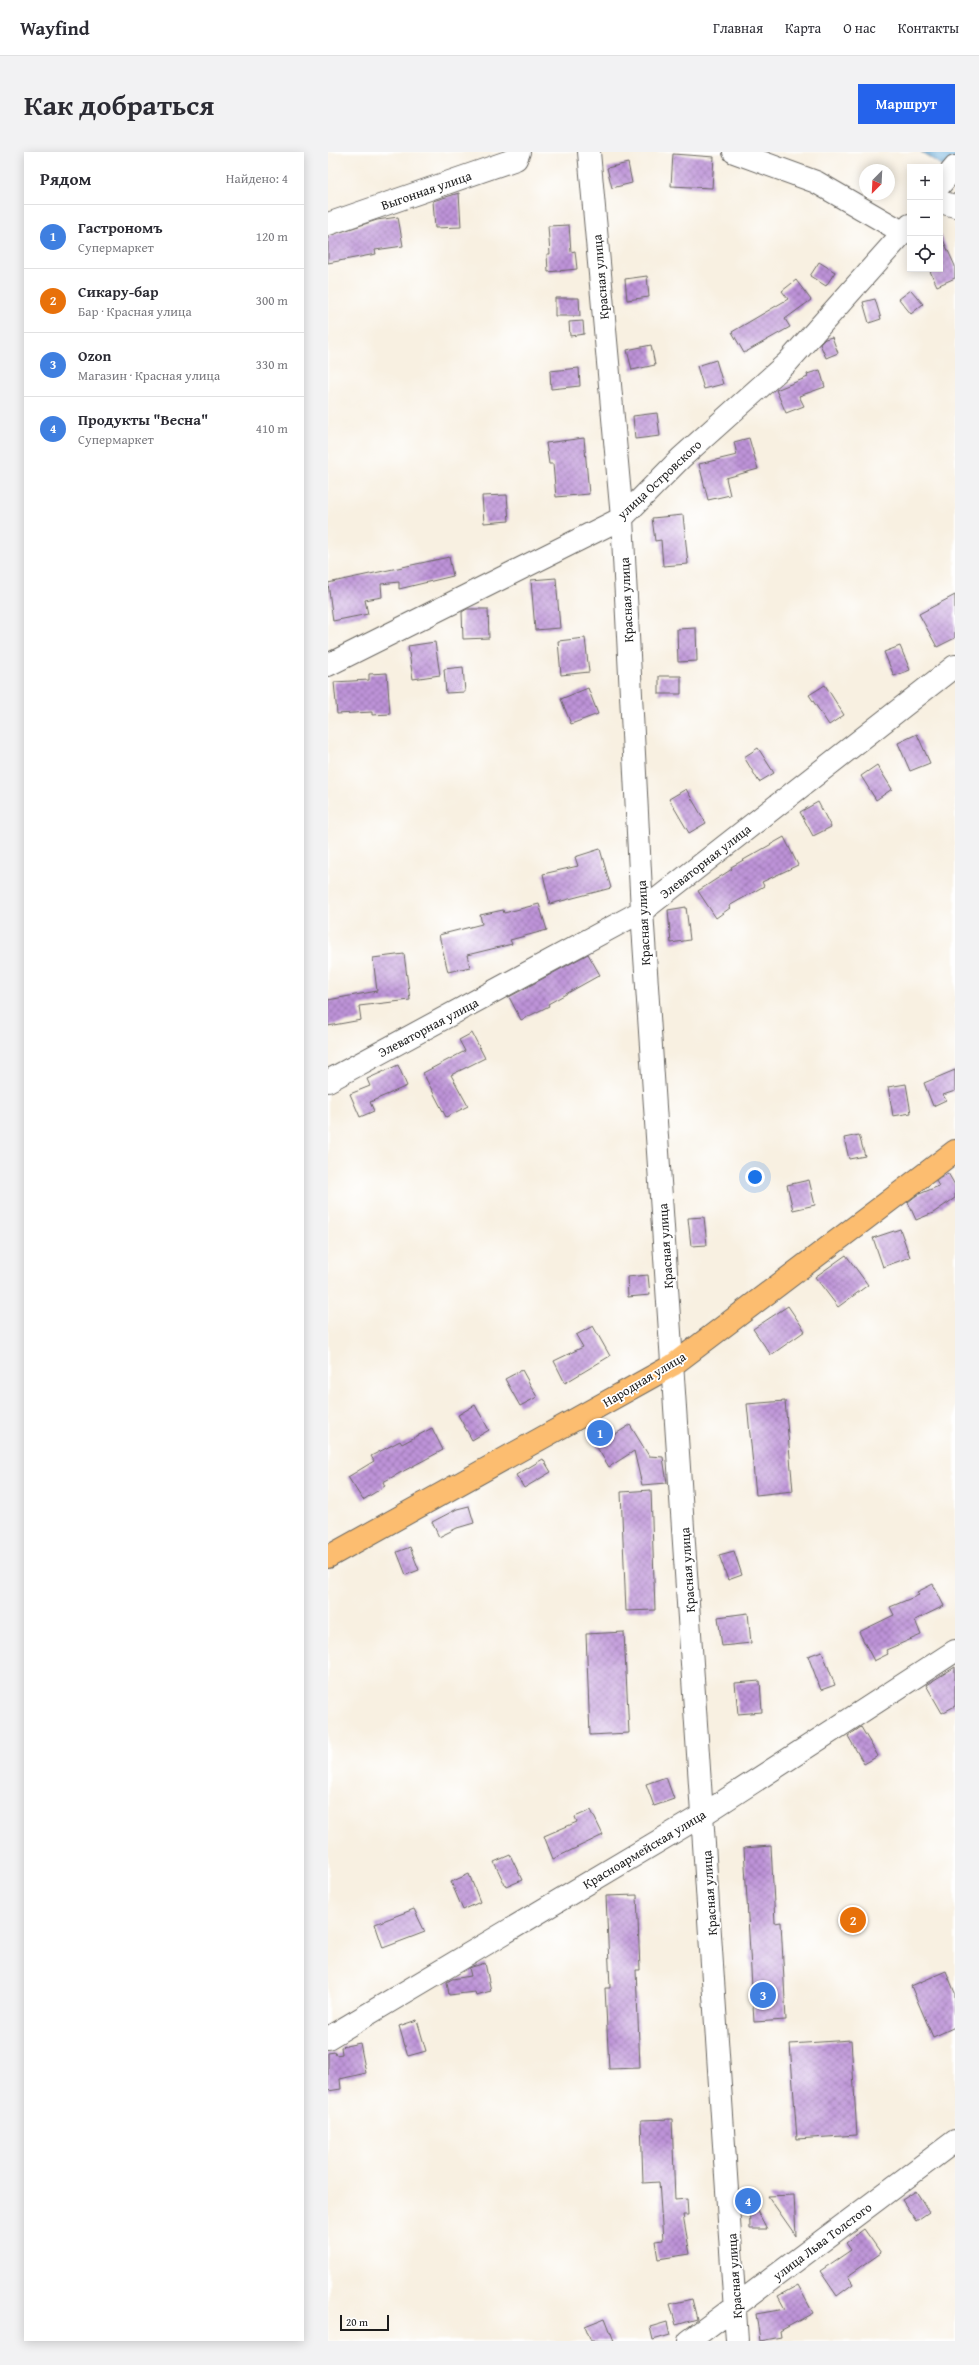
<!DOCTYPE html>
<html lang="ru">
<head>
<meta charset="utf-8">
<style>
  :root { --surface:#fff; --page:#f2f2f3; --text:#2b2b33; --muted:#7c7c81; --line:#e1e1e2; --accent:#2563eb }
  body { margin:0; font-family:"Gentium Book Plus",serif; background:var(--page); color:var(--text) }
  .controls { position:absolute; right:12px; top:12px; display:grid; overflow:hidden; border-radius:0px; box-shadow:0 2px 10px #0003 }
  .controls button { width:36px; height:36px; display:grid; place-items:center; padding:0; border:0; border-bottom:1px solid var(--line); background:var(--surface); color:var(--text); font:20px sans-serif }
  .compass { position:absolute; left:531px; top:12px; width:36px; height:36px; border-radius:50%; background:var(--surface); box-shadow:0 2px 10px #0003; rotate:204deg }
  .scale { position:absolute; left:12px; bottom:10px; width:49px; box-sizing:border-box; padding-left:4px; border:2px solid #1c1c1c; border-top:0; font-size:11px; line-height:14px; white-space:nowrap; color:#1c1c1c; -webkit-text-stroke:3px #fff; paint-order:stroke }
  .you { position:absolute; left:427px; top:1025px; width:14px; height:14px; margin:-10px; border:3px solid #fff; border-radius:50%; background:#1a73e8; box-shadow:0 0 0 6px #1a73e833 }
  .badge { display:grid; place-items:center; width:26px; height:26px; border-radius:50%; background:var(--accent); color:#fff; font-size:13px; font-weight:700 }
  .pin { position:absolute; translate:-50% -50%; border:2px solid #fff; box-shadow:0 1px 4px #0006 }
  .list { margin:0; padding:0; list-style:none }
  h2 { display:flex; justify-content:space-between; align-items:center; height:52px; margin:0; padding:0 16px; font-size:17px }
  h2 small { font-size:13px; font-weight:400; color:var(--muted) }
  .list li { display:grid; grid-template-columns:26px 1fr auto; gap:12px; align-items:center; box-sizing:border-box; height:64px; padding:0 16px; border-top:1px solid var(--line) }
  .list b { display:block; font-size:15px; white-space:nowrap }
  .list p { margin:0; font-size:13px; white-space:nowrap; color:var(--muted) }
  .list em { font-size:13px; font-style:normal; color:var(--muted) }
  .icon { flex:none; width:22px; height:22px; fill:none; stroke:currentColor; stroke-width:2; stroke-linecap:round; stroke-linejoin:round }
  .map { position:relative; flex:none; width:627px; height:2189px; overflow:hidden; border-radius:0px }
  header { display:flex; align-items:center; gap:24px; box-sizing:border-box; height:56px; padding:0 20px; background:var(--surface); border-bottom:1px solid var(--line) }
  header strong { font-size:19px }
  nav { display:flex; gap:22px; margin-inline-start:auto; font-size:14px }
  .intro { display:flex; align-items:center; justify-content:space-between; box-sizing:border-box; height:96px; padding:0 24px }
  h1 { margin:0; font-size:28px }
  .button { padding:10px 18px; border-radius:0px; background:var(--accent); color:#fff; font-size:14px; font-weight:700 }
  main { display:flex; gap:24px; padding:0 24px }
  aside { flex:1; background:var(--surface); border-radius:0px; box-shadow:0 2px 10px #0003 }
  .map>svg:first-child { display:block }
  .water { fill:url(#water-ripples); stroke:#40637a }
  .building { fill:url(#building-cross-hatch) }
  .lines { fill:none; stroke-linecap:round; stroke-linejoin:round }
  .minor-casing { stroke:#696661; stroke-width:24 }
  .major-casing { stroke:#696661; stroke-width:24 }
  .minor { stroke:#fff; stroke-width:22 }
  .major { stroke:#fcbd6f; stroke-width:22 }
  .labels { text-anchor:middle; stroke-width:3.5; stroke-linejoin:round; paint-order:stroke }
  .street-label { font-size:13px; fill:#1c1c1c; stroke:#fff }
</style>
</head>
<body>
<header>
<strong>Wayfind</strong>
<nav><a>Главная</a><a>Карта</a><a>О нас</a><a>Контакты</a></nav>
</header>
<div class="intro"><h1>Как добраться</h1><a class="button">Маршрут</a></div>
<main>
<aside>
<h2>Рядом<small>Найдено: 4</small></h2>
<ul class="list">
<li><span class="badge" style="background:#3f7fe0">1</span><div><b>Гастрономъ</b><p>Супермаркет</p></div><em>120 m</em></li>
<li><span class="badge" style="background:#e8710a">2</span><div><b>Сикару-бар</b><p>Бар · Красная улица</p></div><em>300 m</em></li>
<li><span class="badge" style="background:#3f7fe0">3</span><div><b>Ozon</b><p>Магазин · Красная улица</p></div><em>330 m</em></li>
<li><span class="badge" style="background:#3f7fe0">4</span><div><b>Продукты &quot;Весна&quot;</b><p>Супермаркет</p></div><em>410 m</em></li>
</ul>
</aside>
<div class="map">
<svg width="627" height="2189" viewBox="0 0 627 2189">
  <defs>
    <pattern id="water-ripples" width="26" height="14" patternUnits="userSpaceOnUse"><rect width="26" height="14" fill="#63aad9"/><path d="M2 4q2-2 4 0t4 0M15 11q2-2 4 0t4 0" fill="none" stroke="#518aaf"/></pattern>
    <pattern id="building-cross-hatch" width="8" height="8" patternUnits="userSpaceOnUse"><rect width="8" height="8" fill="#bd93d8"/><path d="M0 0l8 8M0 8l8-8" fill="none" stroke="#9977ae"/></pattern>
  </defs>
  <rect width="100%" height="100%" fill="#fff"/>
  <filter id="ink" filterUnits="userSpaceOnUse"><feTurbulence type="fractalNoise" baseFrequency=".025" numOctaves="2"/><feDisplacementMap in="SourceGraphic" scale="8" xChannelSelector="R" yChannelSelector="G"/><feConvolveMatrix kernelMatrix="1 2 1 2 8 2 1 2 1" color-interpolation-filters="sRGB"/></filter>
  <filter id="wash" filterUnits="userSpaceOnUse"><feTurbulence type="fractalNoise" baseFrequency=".012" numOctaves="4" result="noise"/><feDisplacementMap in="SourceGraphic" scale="16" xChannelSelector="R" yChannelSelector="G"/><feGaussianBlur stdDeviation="0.9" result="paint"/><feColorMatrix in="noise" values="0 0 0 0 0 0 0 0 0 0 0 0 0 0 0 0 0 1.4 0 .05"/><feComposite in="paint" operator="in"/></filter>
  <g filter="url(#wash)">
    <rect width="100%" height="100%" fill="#f8f0e1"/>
    <path class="water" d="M 593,0 L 627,0 L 627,22 Z"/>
    <g id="blocks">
      <path class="building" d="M 345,2 L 386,5 L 384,36 L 343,34 Z
        M 300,11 L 304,31 L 284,36 L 279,16 Z
        M 131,41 L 133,75 L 107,76 L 105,49 Z
        M 70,65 L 75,94 L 47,98 L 48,102 L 0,111 L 0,84 L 49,68 Z
        M 241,73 L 243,100 L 247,99 L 249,117 L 220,120 L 219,102 L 222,102 L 220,74 Z
        M 612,81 L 627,114 L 627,126 L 609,134 L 601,117 L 612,117 Z
        M 491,110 L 507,120 L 498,134 L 482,124 Z
        M 319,124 L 321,145 L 299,148 L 297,127 Z
        M 468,128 L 483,148 L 457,167 L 462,175 L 416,201 L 404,180 L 460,147 L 454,139 Z
        M 583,138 L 595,152 L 583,162 L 571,147 Z
        M 227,146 L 251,146 L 252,164 L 227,164 Z
        M 547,147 L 553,167 L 541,171 L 535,150 Z
        M 255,169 L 256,182 L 242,184 L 241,170 Z
        M 504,185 L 510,201 L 498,206 L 492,192 L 497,187 Z
        M 323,193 L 327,213 L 304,218 L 299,198 Z
        M 388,208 L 395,232 L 376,237 L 369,214 Z
        M 251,216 L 252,234 L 223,237 L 222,219 Z
        M 492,218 L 497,235 L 471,244 L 476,254 L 458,261 L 448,238 L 480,225 L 479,222 Z
        M 329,261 L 332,284 L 307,287 L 305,264 Z
        M 256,286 L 261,342 L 228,345 L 225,312 L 221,312 L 218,291 Z
        M 421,286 L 430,317 L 398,326 L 402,343 L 380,348 L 371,312 L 409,303 L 406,290 Z
        M 179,343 L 181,369 L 156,371 L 154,344 Z
        M 355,363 L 360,412 L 335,414 L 333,388 L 327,389 L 324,366 Z
        M 121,405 L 125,424 L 71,437 L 71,430 L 53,432 L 54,445 L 37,448 L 40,462 L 5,469 L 0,431 Z
        M 228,426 L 232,476 L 207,478 L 203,428 Z
        M 627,443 L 627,486 L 609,495 L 591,462 Z
        M 139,457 L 160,457 L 161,486 L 135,487 L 134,460 Z
        M 368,476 L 369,509 L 350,510 L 349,477 Z
        M 257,486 L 261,520 L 233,523 L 230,489 Z
        M 107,490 L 112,523 L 85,527 L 80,494 Z
        M 572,494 L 582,518 L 566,524 L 556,500 Z
        M 135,515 L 137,540 L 118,541 L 116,517 Z
        M 59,521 L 62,562 L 44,563 L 44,560 L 9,562 L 6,530 L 41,528 L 41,522 Z
        M 331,524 L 353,524 L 353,542 L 331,542 Z
        M 497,533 L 516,563 L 501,573 L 481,543 Z
        M 260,536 L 270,562 L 243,572 L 233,547 Z
        M 589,582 L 602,611 L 582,619 L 570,591 Z
        M 430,596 L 446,621 L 431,630 L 416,605 Z
        M 549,613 L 564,637 L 548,648 L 533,624 Z
        M 358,637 L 378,671 L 361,681 L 341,647 Z
        M 490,650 L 503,675 L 485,684 L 472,660 Z
        M 456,685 L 470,713 L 434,730 L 436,734 L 401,754 L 402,756 L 388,766 L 370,739 L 404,717 L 403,715 Z
        M 272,697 L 283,736 L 222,752 L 215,722 L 250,714 L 247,705 Z
        M 211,752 L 219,778 L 182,788 L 184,792 L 139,803 L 142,815 L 120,820 L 111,783 L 154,772 L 152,763 L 175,758 L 176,761 Z
        M 358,755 L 362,788 L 343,791 L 340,758 Z
        M 76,802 L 82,848 L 31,854 L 33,868 L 0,874 L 0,848 L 49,839 L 45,806 Z
        M 260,802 L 272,823 L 220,852 L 221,854 L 193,868 L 181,845 Z
        M 144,881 L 157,906 L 123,923 L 140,954 L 118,965 L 95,921 L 137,899 L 131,888 Z
        M 70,913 L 79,934 L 42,950 L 46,959 L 32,965 L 22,942 L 42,934 L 39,927 Z
        M 627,918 L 627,939 L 615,943 L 618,948 L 605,954 L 596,931 Z
        M 578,932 L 583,961 L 565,964 L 560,935 Z
        M 531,983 L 537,1004 L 521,1007 L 516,986 Z
        M 620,1021 L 627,1033 L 627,1046 L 605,1061 L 588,1068 L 580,1050 L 589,1043 L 611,1034 L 608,1029 Z
        M 481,1028 L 487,1053 L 465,1058 L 459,1033 Z
        M 376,1065 L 379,1093 L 363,1094 L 360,1066 Z
        M 572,1077 L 582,1105 L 555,1115 L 545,1086 Z
        M 518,1103 L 540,1133 L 510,1155 L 487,1125 Z
        M 320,1123 L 322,1143 L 300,1145 L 299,1125 Z
        M 460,1154 L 477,1179 L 443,1203 L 425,1177 Z
        M 265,1174 L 282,1204 L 237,1231 L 226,1209 L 255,1195 L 248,1183 Z
        M 194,1218 L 209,1245 L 192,1254 L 177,1227 Z
        M 457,1249 L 465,1339 L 428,1343 L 419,1252 Z
        M 147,1253 L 161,1278 L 144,1288 L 130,1263 Z
        M 302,1273 L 321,1304 L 335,1305 L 339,1331 L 314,1333 L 306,1299 L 281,1315 L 268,1294 Z
        M 104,1276 L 115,1298 L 55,1330 L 57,1334 L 35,1348 L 20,1325 L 46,1309 L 43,1304 L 72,1289 L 74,1292 Z
        M 215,1307 L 223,1320 L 196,1336 L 188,1323 Z
        M 323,1338 L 327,1458 L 298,1459 L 293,1340 Z
        M 141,1354 L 146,1371 L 129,1376 L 111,1385 L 104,1370 L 129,1357 Z
        M 82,1395 L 91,1418 L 78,1423 L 69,1400 Z
        M 406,1399 L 414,1423 L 400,1428 L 391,1403 Z
        M 605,1432 L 616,1454 L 587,1468 L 593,1483 L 558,1498 L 560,1502 L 546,1509 L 531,1480 L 566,1463 L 562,1455 L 591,1443 L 589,1440 Z
        M 420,1461 L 423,1491 L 394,1494 L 390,1465 Z
        M 296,1480 L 301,1581 L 262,1583 L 258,1482 Z
        M 494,1499 L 507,1533 L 493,1538 L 480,1504 Z
        M 627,1515 L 627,1554 L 614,1561 L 598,1533 Z
        M 432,1529 L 434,1560 L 410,1562 L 407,1531 Z
        M 533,1575 L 550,1604 L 536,1612 L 520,1584 Z
        M 338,1625 L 346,1647 L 326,1654 L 318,1632 Z
        M 263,1658 L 275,1683 L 225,1707 L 216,1684 L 249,1670 L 247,1665 Z
        M 443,1694 L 447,1771 L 453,1770 L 458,1868 L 426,1870 L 416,1696 Z
        M 182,1703 L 194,1728 L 178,1735 L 166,1710 Z
        M 141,1722 L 152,1750 L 135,1758 L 123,1730 Z
        M 309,1743 L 312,1818 L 308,1818 L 312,1916 L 281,1917 L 277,1836 L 282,1836 L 278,1744 Z
        M 86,1757 L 97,1780 L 55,1796 L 47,1772 Z
        M 157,1811 L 163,1839 L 148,1843 L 147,1840 L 121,1843 L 119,1830 L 124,1827 L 143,1824 L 141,1816 Z
        M 618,1819 L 627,1841 L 627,1875 L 605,1885 L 583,1834 Z
        M 89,1868 L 98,1899 L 80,1904 L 71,1874 Z
        M 523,1888 L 529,1983 L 469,1987 L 462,1892 Z
        M 32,1891 L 38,1921 L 12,1927 L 13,1937 L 0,1939 L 0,1901 L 7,1900 L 8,1903 L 14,1902 L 13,1895 Z
        M 344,1967 L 347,2048 L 359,2047 L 360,2063 L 355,2063 L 362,2102 L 330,2107 L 327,2089 L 335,2088 L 331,2030 L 315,2031 L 313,1968 Z
        M 588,2039 L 601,2060 L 588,2069 L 574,2048 Z
        M 421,2043 L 439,2077 L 422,2077 Z
        M 466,2043 L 468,2084 L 440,2044 Z
        M 536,2077 L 553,2101 L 520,2124 L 525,2132 L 509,2144 L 492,2119 L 523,2098 L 518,2091 Z
        M 470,2133 L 485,2161 L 452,2179 L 453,2185 L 432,2189 L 428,2162 L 457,2157 L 450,2144 Z
        M 364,2147 L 369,2167 L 348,2173 L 342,2152 Z
        M 277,2166 L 286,2189 L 263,2189 L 257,2174 Z
        M 339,2170 L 342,2183 L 325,2188 L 322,2175 Z"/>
    </g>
  </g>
  <g filter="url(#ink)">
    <use href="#blocks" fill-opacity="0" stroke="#696661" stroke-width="1"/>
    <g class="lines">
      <g class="minor-casing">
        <path id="minor" d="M 261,0 L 294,366 L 314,759 L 409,2189
          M 406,0 L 488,30 L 576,81
          M 612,33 L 627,15
          M 612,50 L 627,54
          M 0,72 L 188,7 L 191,0
          M 0,513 L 294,366 L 353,306 L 459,211 L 582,73
          M 0,929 L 314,759 L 627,514
          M 0,1886 L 376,1662 L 627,1499
          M 361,2189 L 627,1989"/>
      </g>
      <g class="major-casing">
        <path id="major" d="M 0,1405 L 345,1213 L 627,999"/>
      </g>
      <use href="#minor" class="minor"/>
      <use href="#major" class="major"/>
    </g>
  </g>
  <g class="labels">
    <g class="street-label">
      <text transform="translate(98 38) rotate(-19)" y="5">Выгонная улица</text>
      <text transform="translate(272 125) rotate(-95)" y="5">Красная улица</text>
      <text transform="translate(331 327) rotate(-43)" y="5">улица Островского</text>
      <text transform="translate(298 448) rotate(-93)" y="5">Красная улица</text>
      <text transform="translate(377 709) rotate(-38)" y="5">Элеваторная улица</text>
      <text transform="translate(315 771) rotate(-93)" y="5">Красная улица</text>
      <text transform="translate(100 875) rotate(-28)" y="5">Элеваторная улица</text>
      <text transform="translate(337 1094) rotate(-94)" y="5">Красная улица</text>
      <text transform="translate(316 1227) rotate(-31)" y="5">Народная улица</text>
      <text transform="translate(359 1418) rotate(-94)" y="5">Красная улица</text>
      <text transform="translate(316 1697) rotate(-31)" y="5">Красноармейская улица</text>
      <text transform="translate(381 1741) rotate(-94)" y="5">Красная улица</text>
      <text transform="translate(494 2089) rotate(-37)" y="5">улица Льва Толстого</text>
      <text transform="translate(406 2124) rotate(-94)" y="5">Красная улица</text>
    </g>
  </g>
</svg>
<div class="controls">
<button>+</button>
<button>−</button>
<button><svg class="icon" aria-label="locate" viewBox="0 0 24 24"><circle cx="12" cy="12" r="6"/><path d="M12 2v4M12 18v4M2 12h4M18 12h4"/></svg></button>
</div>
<svg class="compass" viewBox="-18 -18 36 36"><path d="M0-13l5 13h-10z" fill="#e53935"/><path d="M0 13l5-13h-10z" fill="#7c7c81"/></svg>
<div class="scale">20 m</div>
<div class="you"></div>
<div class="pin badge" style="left:272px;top:1281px;background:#3f7fe0">1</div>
<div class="pin badge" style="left:525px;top:1768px;background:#e8710a">2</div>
<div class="pin badge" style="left:435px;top:1843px;background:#3f7fe0">3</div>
<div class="pin badge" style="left:420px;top:2049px;background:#3f7fe0">4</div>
</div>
</main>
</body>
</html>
